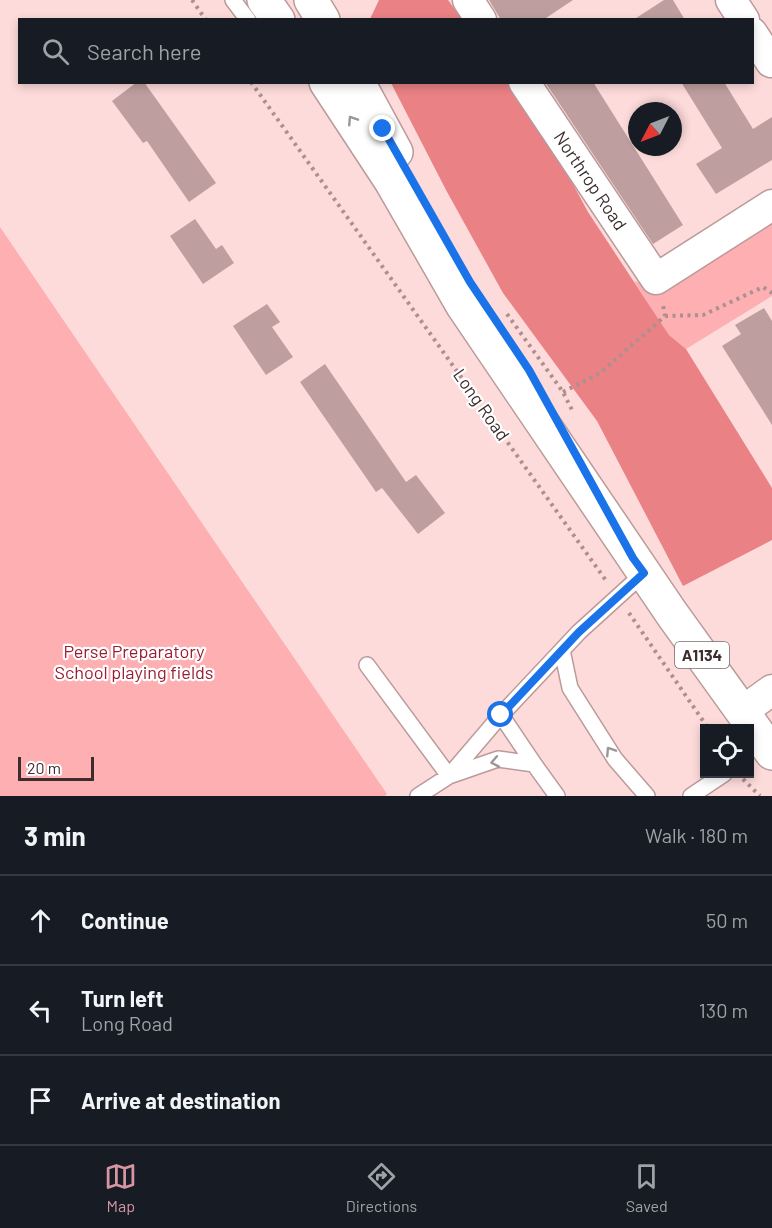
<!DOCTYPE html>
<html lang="en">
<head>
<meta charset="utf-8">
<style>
  :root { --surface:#171b24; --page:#242831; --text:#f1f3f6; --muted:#9ea1a6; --line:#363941; --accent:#d695a2 }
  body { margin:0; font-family:Barlow,sans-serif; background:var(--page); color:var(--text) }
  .controls { position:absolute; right:18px; bottom:18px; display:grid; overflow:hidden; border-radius:0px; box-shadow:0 3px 9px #0003 }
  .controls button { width:54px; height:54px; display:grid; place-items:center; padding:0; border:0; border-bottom:2px solid var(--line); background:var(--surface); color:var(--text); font:30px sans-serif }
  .compass { position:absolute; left:628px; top:102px; width:54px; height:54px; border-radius:50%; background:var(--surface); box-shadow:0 3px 9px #0003; rotate:228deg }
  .scale { position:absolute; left:18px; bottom:15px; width:76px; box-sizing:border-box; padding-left:6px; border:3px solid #3c2e2e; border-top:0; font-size:16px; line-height:21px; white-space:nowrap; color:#3c2e2e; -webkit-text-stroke:4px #fff; paint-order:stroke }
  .stop { position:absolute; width:18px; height:18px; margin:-14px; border:4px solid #1a73e8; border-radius:50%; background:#fff }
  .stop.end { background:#1a73e8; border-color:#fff; box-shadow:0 2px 6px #0008 }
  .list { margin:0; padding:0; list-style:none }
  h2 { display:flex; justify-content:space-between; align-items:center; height:78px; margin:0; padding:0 24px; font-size:26px }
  h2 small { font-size:20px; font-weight:400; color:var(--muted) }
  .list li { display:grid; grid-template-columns:39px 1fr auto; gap:18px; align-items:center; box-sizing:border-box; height:90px; padding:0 24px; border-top:2px solid var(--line) }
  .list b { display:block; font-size:22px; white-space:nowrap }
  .list p { margin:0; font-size:20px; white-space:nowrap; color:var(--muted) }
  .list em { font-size:20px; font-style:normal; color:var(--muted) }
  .icon { flex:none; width:33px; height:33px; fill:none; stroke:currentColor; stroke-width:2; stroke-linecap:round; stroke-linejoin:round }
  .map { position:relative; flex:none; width:772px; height:796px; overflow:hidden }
  .search { position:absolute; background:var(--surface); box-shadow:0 3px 9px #0003; left:18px; right:18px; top:18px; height:66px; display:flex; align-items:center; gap:15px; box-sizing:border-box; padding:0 21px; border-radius:0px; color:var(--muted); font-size:22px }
  .sheet { height:348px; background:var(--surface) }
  nav { display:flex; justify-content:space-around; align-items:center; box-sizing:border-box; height:84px; border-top:2px solid var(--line); background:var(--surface); font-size:16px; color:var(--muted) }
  nav a { display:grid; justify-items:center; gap:3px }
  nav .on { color:var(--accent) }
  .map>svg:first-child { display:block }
  .green { fill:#fdafb1 }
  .forest { fill:#ea8185 }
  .building { fill:#be9e9e }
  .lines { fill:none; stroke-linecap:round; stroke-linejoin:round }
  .lane-casing { stroke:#bb9a9a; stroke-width:18 }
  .street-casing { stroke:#bb9a9a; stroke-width:33 }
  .primary-casing { stroke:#bb9a9a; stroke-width:36 }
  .path { stroke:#aa9090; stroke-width:4; stroke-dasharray:3 4.5; stroke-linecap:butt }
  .lane { stroke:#fff; stroke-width:15 }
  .street { stroke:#fff; stroke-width:30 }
  .primary { stroke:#fff; stroke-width:33 }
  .oneway { stroke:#9e9696 }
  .route { stroke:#1a73e8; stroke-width:8 }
  .labels { text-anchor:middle; stroke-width:4.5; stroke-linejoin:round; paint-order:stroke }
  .shield { fill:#fff; stroke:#766d6d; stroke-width:1.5 }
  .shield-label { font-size:16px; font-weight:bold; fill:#3c2e2e }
  .street-label { font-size:18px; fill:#3c2e2e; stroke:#fff }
  .park-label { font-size:18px; fill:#991d32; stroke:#fff }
</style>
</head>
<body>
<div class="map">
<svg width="772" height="796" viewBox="0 0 772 796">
  <rect width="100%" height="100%" fill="#fedbdb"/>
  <path class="green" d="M 772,217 L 772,296 L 686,349 L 669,335 L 634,281 L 649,285 Z
    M 0,227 L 53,305 L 387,794 L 385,796 L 0,796 Z"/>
  <path class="forest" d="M 379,0 L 448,0 L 462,19 L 370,19 Z
    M 391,83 L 507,83 L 561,162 L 588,212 L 669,335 L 686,349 L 772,488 L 772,540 L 683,586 L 597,421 L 503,293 L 446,190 Z"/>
  <path class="building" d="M 489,0 L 573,0 L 543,20 L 501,20 Z
    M 664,0 L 673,0 L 685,20 L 633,20 Z
    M 137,82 L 144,82 L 216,183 L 189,202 L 147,141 L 143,143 L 112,101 Z
    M 545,82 L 593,82 L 683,225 L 653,244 Z
    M 681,82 L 724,82 L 753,129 L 772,117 L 772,160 L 716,194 L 696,164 L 722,148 Z
    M 195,219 L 216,249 L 222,245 L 234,263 L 203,284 L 170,236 Z
    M 267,304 L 280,322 L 272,327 L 293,357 L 266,375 L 233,326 Z
    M 764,308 L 772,321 L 772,425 L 722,346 L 741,334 L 735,325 Z
    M 325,364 L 406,482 L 416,475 L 445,513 L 418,534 L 382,488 L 376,492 L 300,382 Z"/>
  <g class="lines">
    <g class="lane-casing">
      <path id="lane" d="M 233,0 L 248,20
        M 562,650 L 570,688 L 615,759 L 647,796
        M 367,665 L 449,776 L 501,715 L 579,632 L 644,573
        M 501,715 L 534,764
        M 418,796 L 449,776 L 498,759 L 534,764 L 557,796
        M 691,796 L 724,774"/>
    </g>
    <g class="street-casing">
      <path id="street" d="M 468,0 L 481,20
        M 731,0 L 744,20
        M 752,33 L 771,62
        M 524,82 L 656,279 L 772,205
        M 743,711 L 772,690"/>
    </g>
    <g class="primary-casing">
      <path id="primary" d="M 264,0 L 278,20
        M 311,0 L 323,20
        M 326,82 L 391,181 L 463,306 L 672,614 L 772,753
        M 358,82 L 396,152"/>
    </g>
    <path class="path" d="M 192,0 L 206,20
      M 251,82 L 607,582
      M 507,314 L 563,392 L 573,412
      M 665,316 L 703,315 L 763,287 L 772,293
      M 563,392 L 600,373 L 665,316 L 663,305
      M 629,613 L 708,728
      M 743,779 L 760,796"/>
    <use href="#lane" class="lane"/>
    <use href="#street" class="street"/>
    <use href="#primary" class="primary"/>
  </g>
  <defs><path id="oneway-chevron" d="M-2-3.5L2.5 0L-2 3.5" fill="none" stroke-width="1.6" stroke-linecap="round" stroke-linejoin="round" transform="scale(1.5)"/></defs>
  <g class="oneway">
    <use href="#oneway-chevron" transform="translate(352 120) rotate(-123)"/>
    <use href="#oneway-chevron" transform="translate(610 751) rotate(-123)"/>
    <use href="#oneway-chevron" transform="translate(495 762) rotate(169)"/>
  </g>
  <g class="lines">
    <path class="route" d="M 383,129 L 470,282 L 529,370 L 633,558 L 644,573 L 579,632 L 501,715"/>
  </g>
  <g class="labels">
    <rect class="shield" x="675" y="642" width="54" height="26" rx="4.5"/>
    <g class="shield-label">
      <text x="702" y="661">A1134</text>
    </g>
    <g class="street-label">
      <text transform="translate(590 181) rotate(56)" y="6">Northrop Road</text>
      <text transform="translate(481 405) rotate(55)" y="6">Long Road</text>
    </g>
    <g class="park-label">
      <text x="134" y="658">Perse Preparatory<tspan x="134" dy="21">School playing fields</tspan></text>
    </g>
  </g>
</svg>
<div class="controls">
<button><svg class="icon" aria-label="locate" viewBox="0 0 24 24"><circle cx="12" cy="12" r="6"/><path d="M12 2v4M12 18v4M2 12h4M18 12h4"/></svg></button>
</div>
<svg class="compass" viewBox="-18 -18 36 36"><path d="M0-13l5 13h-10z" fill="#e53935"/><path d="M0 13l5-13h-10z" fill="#9ea1a6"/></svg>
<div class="scale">20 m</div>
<div class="stop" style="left:501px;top:715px"></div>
<div class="stop end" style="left:383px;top:129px"></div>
<div class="search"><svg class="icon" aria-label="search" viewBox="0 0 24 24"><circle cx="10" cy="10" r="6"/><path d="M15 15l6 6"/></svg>Search here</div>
</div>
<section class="sheet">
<h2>3 min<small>Walk · 180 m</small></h2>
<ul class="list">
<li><svg class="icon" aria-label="ahead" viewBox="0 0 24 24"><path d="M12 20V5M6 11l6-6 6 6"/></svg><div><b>Continue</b></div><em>50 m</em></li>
<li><svg class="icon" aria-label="left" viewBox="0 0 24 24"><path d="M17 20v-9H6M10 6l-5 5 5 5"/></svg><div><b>Turn left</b><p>Long Road</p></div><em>130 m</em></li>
<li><svg class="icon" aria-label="arrive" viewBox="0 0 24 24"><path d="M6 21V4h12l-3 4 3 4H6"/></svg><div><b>Arrive at destination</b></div></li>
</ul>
</section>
<nav>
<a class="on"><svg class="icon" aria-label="map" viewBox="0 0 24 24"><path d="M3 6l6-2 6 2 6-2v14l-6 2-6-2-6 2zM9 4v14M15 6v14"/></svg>Map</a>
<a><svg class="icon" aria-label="directions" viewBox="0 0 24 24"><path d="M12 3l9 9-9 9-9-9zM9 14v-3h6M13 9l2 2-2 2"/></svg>Directions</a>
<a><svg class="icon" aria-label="saved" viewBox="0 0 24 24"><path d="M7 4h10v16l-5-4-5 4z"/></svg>Saved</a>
</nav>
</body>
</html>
